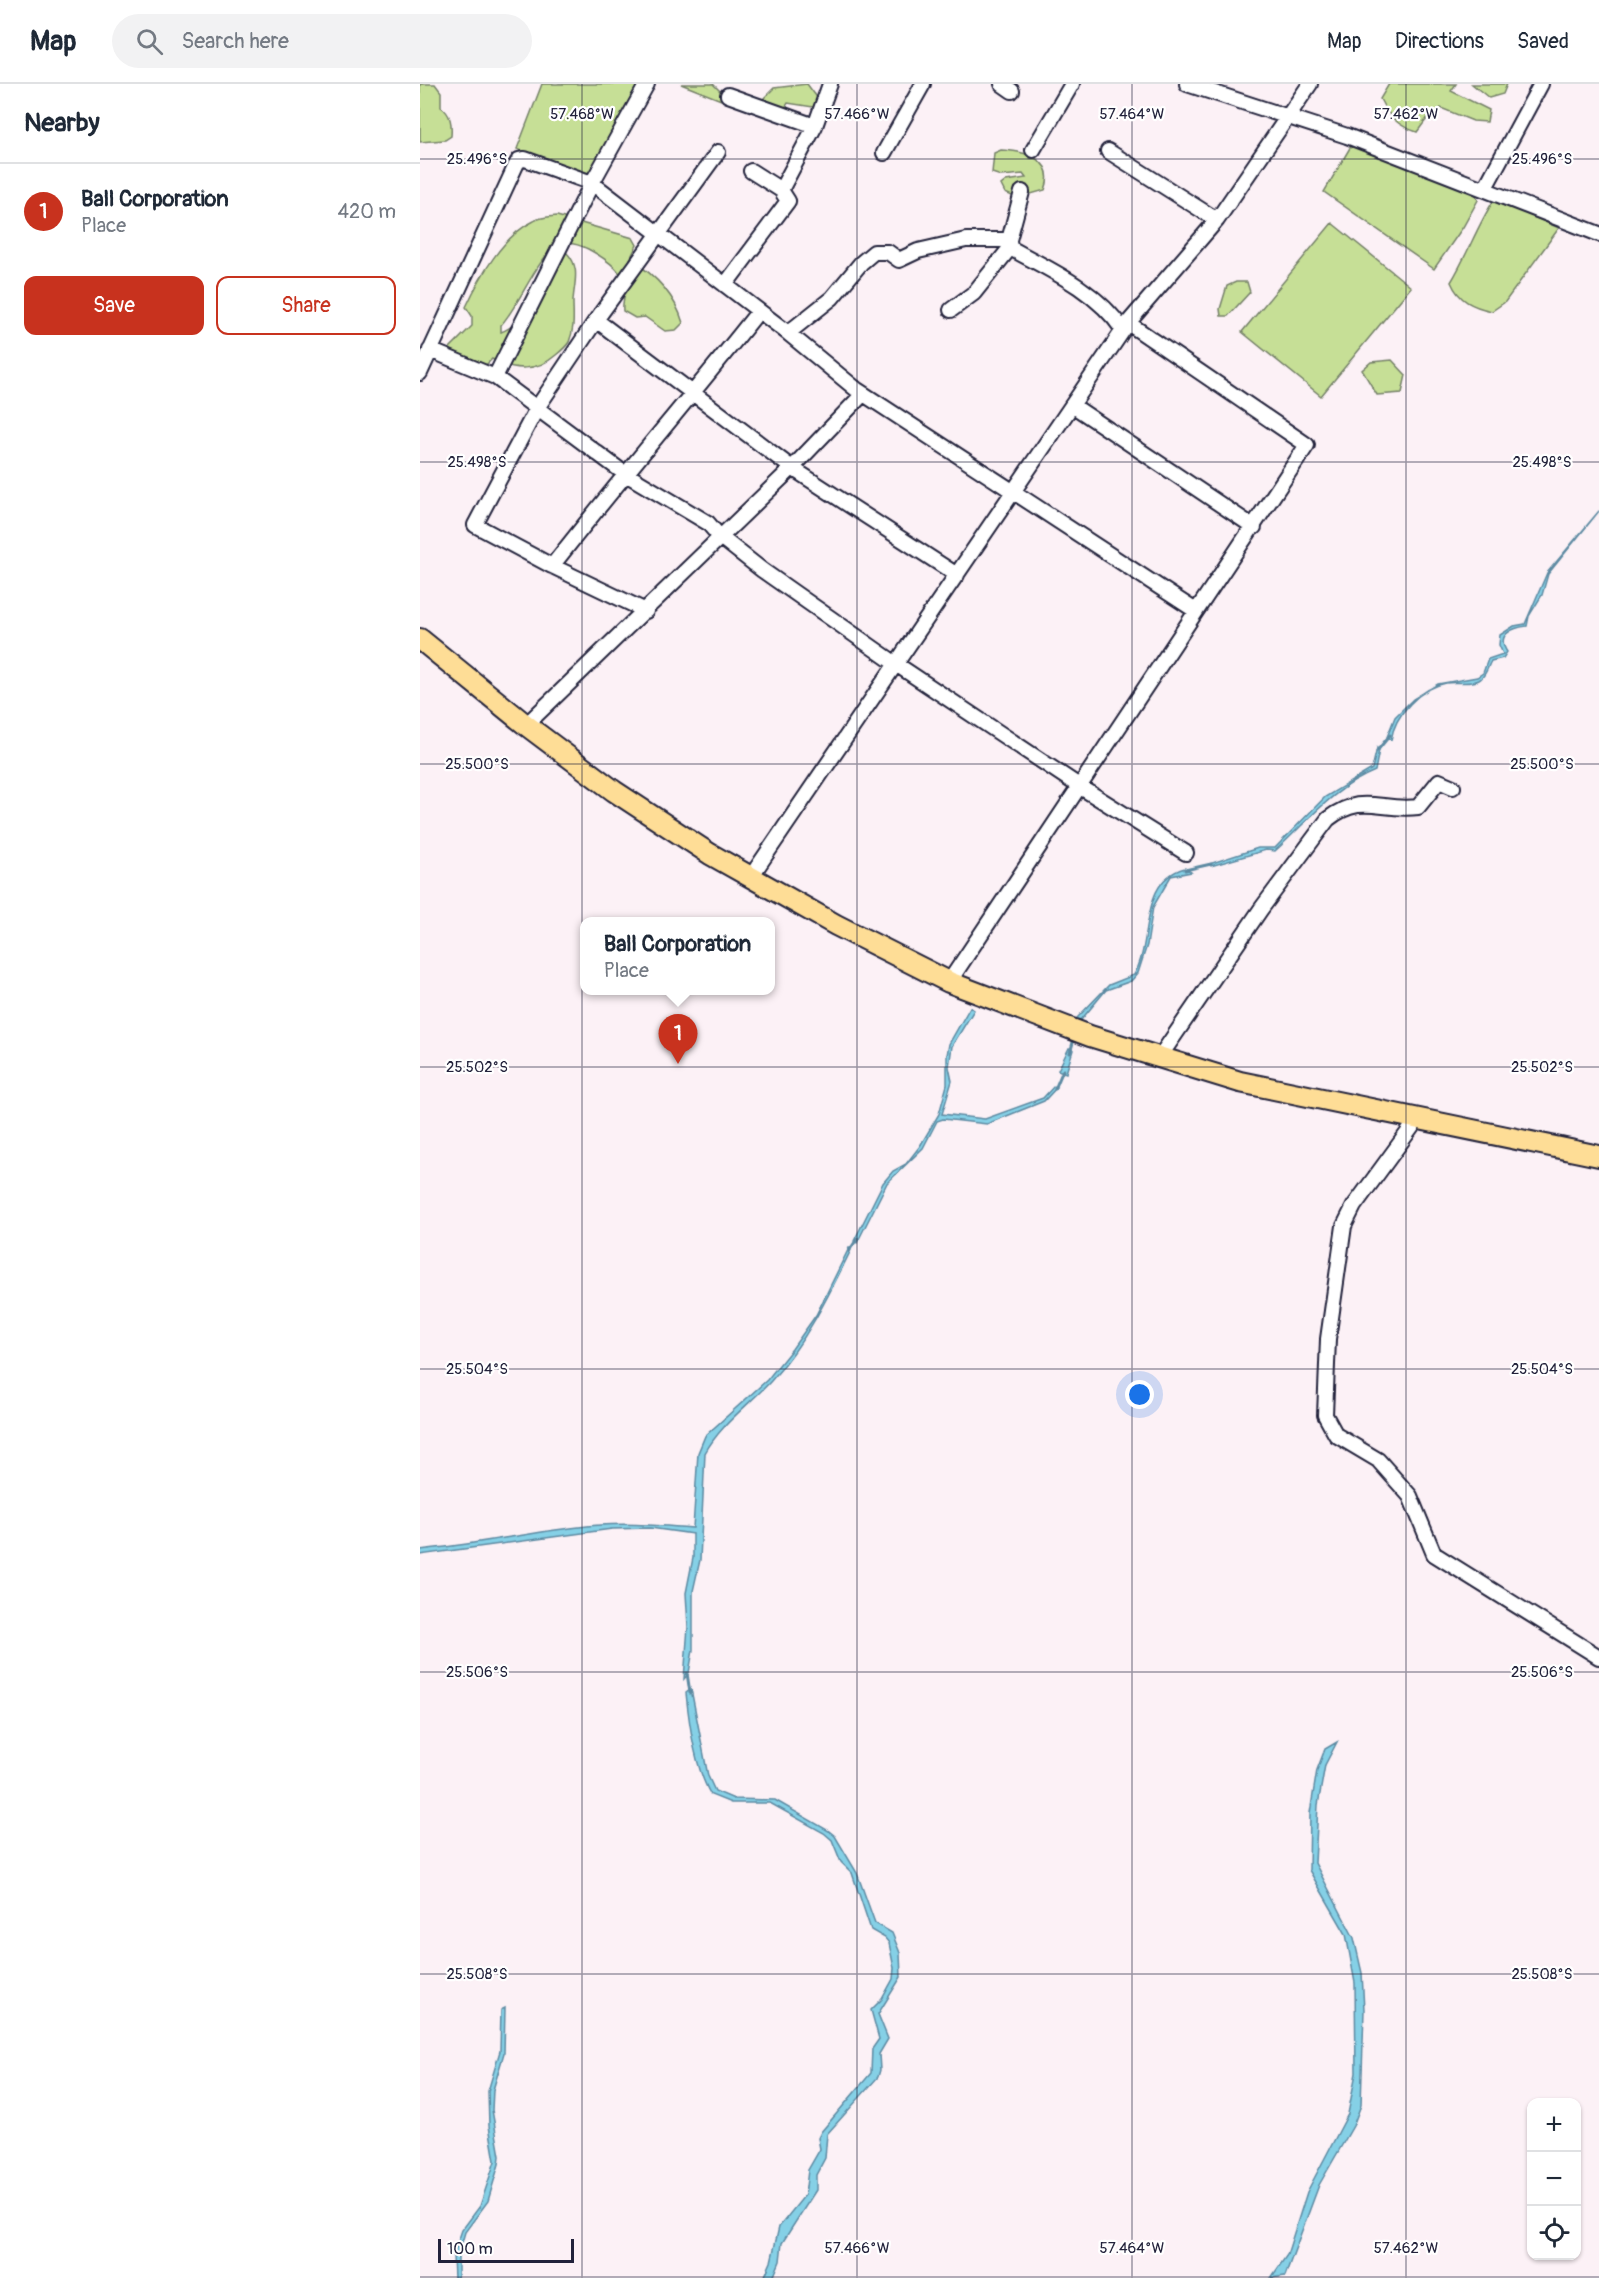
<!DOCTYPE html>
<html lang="en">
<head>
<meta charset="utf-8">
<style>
  :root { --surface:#fff; --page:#f2f2f3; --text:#1f2937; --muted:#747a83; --line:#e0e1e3; --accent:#c8321e }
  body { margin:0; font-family:Pangolin,sans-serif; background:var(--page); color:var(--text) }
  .controls { position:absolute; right:18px; bottom:18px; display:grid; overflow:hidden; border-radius:12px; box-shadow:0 2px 4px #0004 }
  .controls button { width:54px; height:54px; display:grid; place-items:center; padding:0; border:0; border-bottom:2px solid var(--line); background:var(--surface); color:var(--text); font:30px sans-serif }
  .scale { position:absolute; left:18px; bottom:15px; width:136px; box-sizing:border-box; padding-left:6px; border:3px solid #22223b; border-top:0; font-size:16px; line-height:21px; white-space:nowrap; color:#22223b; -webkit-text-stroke:4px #fff; paint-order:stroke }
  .you { position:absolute; left:720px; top:1311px; width:21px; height:21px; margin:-15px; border:4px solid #fff; border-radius:50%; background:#1a73e8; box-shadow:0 0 0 9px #1a73e833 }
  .badge { display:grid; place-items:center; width:39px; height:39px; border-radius:50%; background:var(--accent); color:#fff; font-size:20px; font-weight:700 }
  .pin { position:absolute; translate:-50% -50px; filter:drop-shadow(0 2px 3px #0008) }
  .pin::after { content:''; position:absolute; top:32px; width:21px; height:18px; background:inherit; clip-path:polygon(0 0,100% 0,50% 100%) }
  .popup { position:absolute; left:160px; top:833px; width:195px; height:78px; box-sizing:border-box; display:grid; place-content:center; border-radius:12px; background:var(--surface); filter:drop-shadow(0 2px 4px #0005); font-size:20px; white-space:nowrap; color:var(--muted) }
  .popup b { font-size:22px; color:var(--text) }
  .popup::after { content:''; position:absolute; left:50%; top:100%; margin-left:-12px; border:12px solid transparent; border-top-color:var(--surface) }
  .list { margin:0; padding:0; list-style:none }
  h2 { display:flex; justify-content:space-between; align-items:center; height:78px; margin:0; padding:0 24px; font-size:26px }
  h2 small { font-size:20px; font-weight:400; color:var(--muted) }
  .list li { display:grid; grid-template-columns:39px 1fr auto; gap:18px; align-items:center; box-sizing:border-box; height:96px; padding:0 24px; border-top:2px solid var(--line) }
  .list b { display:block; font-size:22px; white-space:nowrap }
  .list p { margin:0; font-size:20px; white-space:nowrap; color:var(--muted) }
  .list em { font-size:20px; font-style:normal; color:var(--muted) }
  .actions { display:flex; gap:12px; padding:18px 24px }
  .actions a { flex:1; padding:14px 0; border:2px solid var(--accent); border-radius:12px; text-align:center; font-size:21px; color:var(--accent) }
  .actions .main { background:var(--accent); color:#fff }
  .icon { flex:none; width:33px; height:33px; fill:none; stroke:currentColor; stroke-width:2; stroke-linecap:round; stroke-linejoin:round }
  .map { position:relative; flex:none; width:1179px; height:2194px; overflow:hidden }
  header { display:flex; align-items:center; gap:36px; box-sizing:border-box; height:84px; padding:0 30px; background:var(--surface); border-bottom:2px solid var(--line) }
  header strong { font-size:28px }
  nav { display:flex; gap:33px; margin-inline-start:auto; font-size:21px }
  .search { width:420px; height:54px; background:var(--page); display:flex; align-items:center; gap:15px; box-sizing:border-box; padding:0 21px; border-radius:33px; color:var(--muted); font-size:22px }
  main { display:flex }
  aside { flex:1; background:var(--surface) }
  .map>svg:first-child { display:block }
  .green { fill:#c6df96; stroke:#748068; stroke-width:1.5 }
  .water { fill:#85d0e6; stroke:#5d8aa2; stroke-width:1.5 }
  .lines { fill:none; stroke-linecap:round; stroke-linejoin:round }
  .stream { stroke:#5d8aa2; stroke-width:3 }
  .minor-casing { stroke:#22223b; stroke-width:18 }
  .highway-casing { stroke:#22223b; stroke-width:24 }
  .minor { stroke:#fff; stroke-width:14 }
  .highway { stroke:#fedd96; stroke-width:20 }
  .ticks { fill:none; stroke:#22223b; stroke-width:1.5; stroke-opacity:0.45 }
  .ticks-label { font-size:15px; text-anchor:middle; fill:#22223b; stroke:#fff; stroke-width:4.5; stroke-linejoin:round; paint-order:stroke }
</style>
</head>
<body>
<header>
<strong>Map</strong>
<div class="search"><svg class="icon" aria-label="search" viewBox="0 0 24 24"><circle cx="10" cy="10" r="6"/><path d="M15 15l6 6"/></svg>Search here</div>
<nav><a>Map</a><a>Directions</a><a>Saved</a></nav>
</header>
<main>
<aside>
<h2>Nearby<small></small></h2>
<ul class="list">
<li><span class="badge">1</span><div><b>Ball Corporation</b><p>Place</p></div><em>420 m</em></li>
</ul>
<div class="actions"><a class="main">Save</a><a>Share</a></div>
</aside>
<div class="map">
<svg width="1179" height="2194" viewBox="0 0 1179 2194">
  <rect width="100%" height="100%" fill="#fcf1f6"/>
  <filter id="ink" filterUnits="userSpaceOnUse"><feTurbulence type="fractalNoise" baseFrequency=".0167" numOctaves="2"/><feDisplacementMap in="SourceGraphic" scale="12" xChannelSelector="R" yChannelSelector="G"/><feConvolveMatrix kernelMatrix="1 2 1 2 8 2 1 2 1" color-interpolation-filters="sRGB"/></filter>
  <g filter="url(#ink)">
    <path class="green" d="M 0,0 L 15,0 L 21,8 L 21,23 C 31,30 32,40 31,52 L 25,56 L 0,58 Z
      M 122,0 L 222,0 L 173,93 L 97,65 Z
      M 261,0 L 293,0 L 300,7 L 309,7 L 311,15 L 301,16 Z
      M 387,0 L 399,16 L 393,23 L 368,19 L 366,22 L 379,33 L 340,18 L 354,4 Z
      M 969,0 L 1036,0 L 1031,7 L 1069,26 L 1067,38 L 1053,37 L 1021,24 L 1009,32 L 997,48 C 978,42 969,33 960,15 Z
      M 1052,0 L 1087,0 L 1083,10 L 1069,14 Z
      M 931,62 L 1053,106 L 1058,116 L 1043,143 L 1014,185 L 904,108 Z
      M 581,66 C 604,67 637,75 625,106 L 597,114 L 585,109 L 581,101 L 586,97 L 606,94 L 603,90 L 581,92 L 572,89 L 574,69 Z
      M 1074,116 L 1139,144 L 1085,218 L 1072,227 C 1053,223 1039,217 1031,198 C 1047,172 1057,142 1074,116 Z
      M 137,132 L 213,154 L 217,161 L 210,175 C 234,190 255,211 263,239 L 256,246 L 245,247 L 225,233 L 215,234 L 203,227 C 202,217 205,213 205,204 C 206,187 181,172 168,165 C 158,160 147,157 137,162 C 119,171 98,223 81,241 L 81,248 C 108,239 124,195 138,172 L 147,169 C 161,184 154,199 153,217 C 153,232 155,243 149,258 C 146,263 141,267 136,271 C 117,288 93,287 72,275 L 65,282 L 39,281 L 30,264 L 52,242 L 52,232 L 46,223 C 60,193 82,152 114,137 C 120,133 130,133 137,132 Z
      M 912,139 L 991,203 L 901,312 L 822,248 Z
      M 816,198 L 827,198 L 830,208 L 808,232 L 801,232 L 800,225 L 807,202 Z
      M 972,276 L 986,291 L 982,309 L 957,311 L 942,286 L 951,278 Z"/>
    <path class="water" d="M 1179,427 L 1128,490 L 1122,511 L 1109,532 L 1107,542 C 1091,544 1076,551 1087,568 L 1083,574 L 1071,577 C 1067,584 1066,592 1059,596 C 1049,601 1037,597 1026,599 C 1000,604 975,630 971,656 L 967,653 L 975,633 L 993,615 L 1018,600 L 1057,593 L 1063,589 L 1068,575 L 1083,570 L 1079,561 L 1080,551 L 1094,542 L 1105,540 L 1127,489 Z
      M 957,664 L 959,666 L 955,687 C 913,704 887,738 855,767 L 846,766 L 791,782 L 789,780 L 838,764 L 855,764 L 905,713 L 952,685 Z
      M 765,784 L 771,788 L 751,792 L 733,823 L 727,861 L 718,889 L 711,897 L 686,906 L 661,936 L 657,934 L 689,901 L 714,891 C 734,857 718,797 765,784 Z
      M 550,923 L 554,926 L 532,962 L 529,983 L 532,997 L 522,1030 L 565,1035 L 623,1014 L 634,1002 L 637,1003 L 624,1017 L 567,1040 L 523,1035 L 517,1037 L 503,1064 L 467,1099 L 437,1159 L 434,1157 L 463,1099 L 473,1087 L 486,1080 L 500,1062 L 519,1030 L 527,1001 L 527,971 L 529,960 Z
      M 649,964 L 653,966 L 646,989 L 638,986 Z
      M 429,1164 L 431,1166 C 408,1213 386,1258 351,1297 C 329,1321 301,1340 285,1369 L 280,1476 L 273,1507 L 273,1566 L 269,1589 L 264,1595 L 268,1543 L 266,1509 L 273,1474 L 273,1450 L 230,1444 L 192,1445 L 0,1471 L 0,1466 C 53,1461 106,1449 159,1443 C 197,1438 235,1441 273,1444 L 278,1369 L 285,1352 L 347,1296 L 372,1265 L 396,1231 Z
      M 271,1605 L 288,1692 L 295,1707 L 314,1715 L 355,1716 L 409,1747 L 415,1752 L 437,1789 L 455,1839 L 472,1849 L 480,1869 L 481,1893 L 458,1930 L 468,1955 L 459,1970 L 460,1986 L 458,1993 L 407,2050 L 405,2074 L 396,2091 L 396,2106 L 362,2159 L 360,2177 L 353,2194 L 344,2194 L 351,2178 L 359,2143 L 385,2111 L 388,2086 L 400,2065 L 398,2054 L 401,2048 L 451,1989 L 452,1965 L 459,1955 L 451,1926 L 462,1915 L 473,1895 L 474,1884 L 469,1859 L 465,1854 L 451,1846 L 432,1789 L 421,1778 L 412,1756 L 404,1749 L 350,1719 L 311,1719 L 291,1711 C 275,1685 269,1639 266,1609 Z
      M 917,1658 L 905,1681 L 898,1721 L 895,1779 L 934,1854 L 942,1889 L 944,1926 L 941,2021 L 933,2042 L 899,2101 L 865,2192 L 851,2194 L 867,2171 L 887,2108 L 928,2030 L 936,1989 L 935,1899 L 926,1850 L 889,1786 L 890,1729 L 897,1686 L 905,1665 Z
      M 85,1924 L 84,1969 L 73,2006 L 72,2026 L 80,2072 L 79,2080 L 68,2117 L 45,2148 L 38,2172 L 38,2194 L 34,2194 L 33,2172 L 42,2146 L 60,2122 L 75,2077 L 69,2042 L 68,2007 L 80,1967 L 81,1926 Z"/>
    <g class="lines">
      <path class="stream" d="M 957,667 L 970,651
        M 765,786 L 791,780
        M 650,969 L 654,955
        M 635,1005 L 643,986
        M 429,1167 L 437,1155
        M 267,1589 L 270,1609"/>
      <g class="minor-casing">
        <path id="minor" d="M 582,0 L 592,7
          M 767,0 L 927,52 L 1179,150
          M 308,11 L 395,42
          M 613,66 L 652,0
          M 688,67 L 797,136
          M 464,69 L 503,0
          M 1065,104 L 1121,0
          M 361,106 L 395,42 L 410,0
          M 590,164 C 631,186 677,207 703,246
          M 305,201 L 368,117 L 361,106 L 331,87
          M 531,226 L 554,209 L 590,164 L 589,156 L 602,108
          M 176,236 L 372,384 L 537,491
          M 368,249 L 412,214 L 441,179 L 454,168 L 468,168 L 479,176 L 498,167 L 546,156 L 589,156
          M 10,266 L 75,293 L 204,389 L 288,439 L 299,452 L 342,486 L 476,580 L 659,702 L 766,769
          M 0,289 L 96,81 L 99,76 L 105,75 L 172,99 L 368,249 L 436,305 L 776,527
          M 75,293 L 172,99 L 227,0
          M 652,321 L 834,443
          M 132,482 C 199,396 270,314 338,228
          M 226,527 L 132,482 L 55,441 L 117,324 L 176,236 L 298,68
          M 106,641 L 372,384 L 443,310
          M 330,794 L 708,239 L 797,136 L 890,0
          M 529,898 L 887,361 L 708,239
          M 739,974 L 841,825 L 908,735 C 943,708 960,728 998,723 L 1019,697 L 1033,703
          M 997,1036 L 934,1122 L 924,1142 L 908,1255 L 905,1331 L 916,1351 L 958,1376 L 990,1412 L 1014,1470 L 1179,1573"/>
      </g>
      <g class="highway-casing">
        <path id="highway" d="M 0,555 L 106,641 L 194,707 L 290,770 L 416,841 L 529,898 L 670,952 L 820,998 L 1179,1072"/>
      </g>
      <use href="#minor" class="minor"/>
      <use href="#highway" class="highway"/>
    </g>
  </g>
  <path class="ticks" d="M 162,0 L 162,2194M 437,0 L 437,2194M 712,0 L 712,2194M 986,0 L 986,2194M 0,75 L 1179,75M 0,378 L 1179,378M 0,680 L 1179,680M 0,983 L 1179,983M 0,1285 L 1179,1285M 0,1588 L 1179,1588M 0,1890 L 1179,1890M 0,2193 L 1179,2193"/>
  <g class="ticks-label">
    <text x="162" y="35">57.468°W</text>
    <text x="437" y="35">57.466°W</text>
    <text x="712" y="35">57.464°W</text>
    <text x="986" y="35">57.462°W</text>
    <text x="57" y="80">25.496°S</text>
    <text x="1122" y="80">25.496°S</text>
    <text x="57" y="383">25.498°S</text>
    <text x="1122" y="383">25.498°S</text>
    <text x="57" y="685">25.500°S</text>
    <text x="1122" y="685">25.500°S</text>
    <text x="57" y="988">25.502°S</text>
    <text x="1122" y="988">25.502°S</text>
    <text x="57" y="1290">25.504°S</text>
    <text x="1122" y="1290">25.504°S</text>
    <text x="57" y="1593">25.506°S</text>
    <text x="1122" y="1593">25.506°S</text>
    <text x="57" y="1895">25.508°S</text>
    <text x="1122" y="1895">25.508°S</text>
    <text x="437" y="2169">57.466°W</text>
    <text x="712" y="2169">57.464°W</text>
    <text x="986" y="2169">57.462°W</text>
  </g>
</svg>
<div class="controls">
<button>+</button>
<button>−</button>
<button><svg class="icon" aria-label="locate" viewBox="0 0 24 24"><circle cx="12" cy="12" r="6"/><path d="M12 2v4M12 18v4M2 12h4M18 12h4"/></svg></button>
</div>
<div class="scale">100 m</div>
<div class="you"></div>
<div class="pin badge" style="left:258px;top:980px">1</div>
<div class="popup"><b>Ball Corporation</b>Place</div>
</div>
</main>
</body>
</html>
